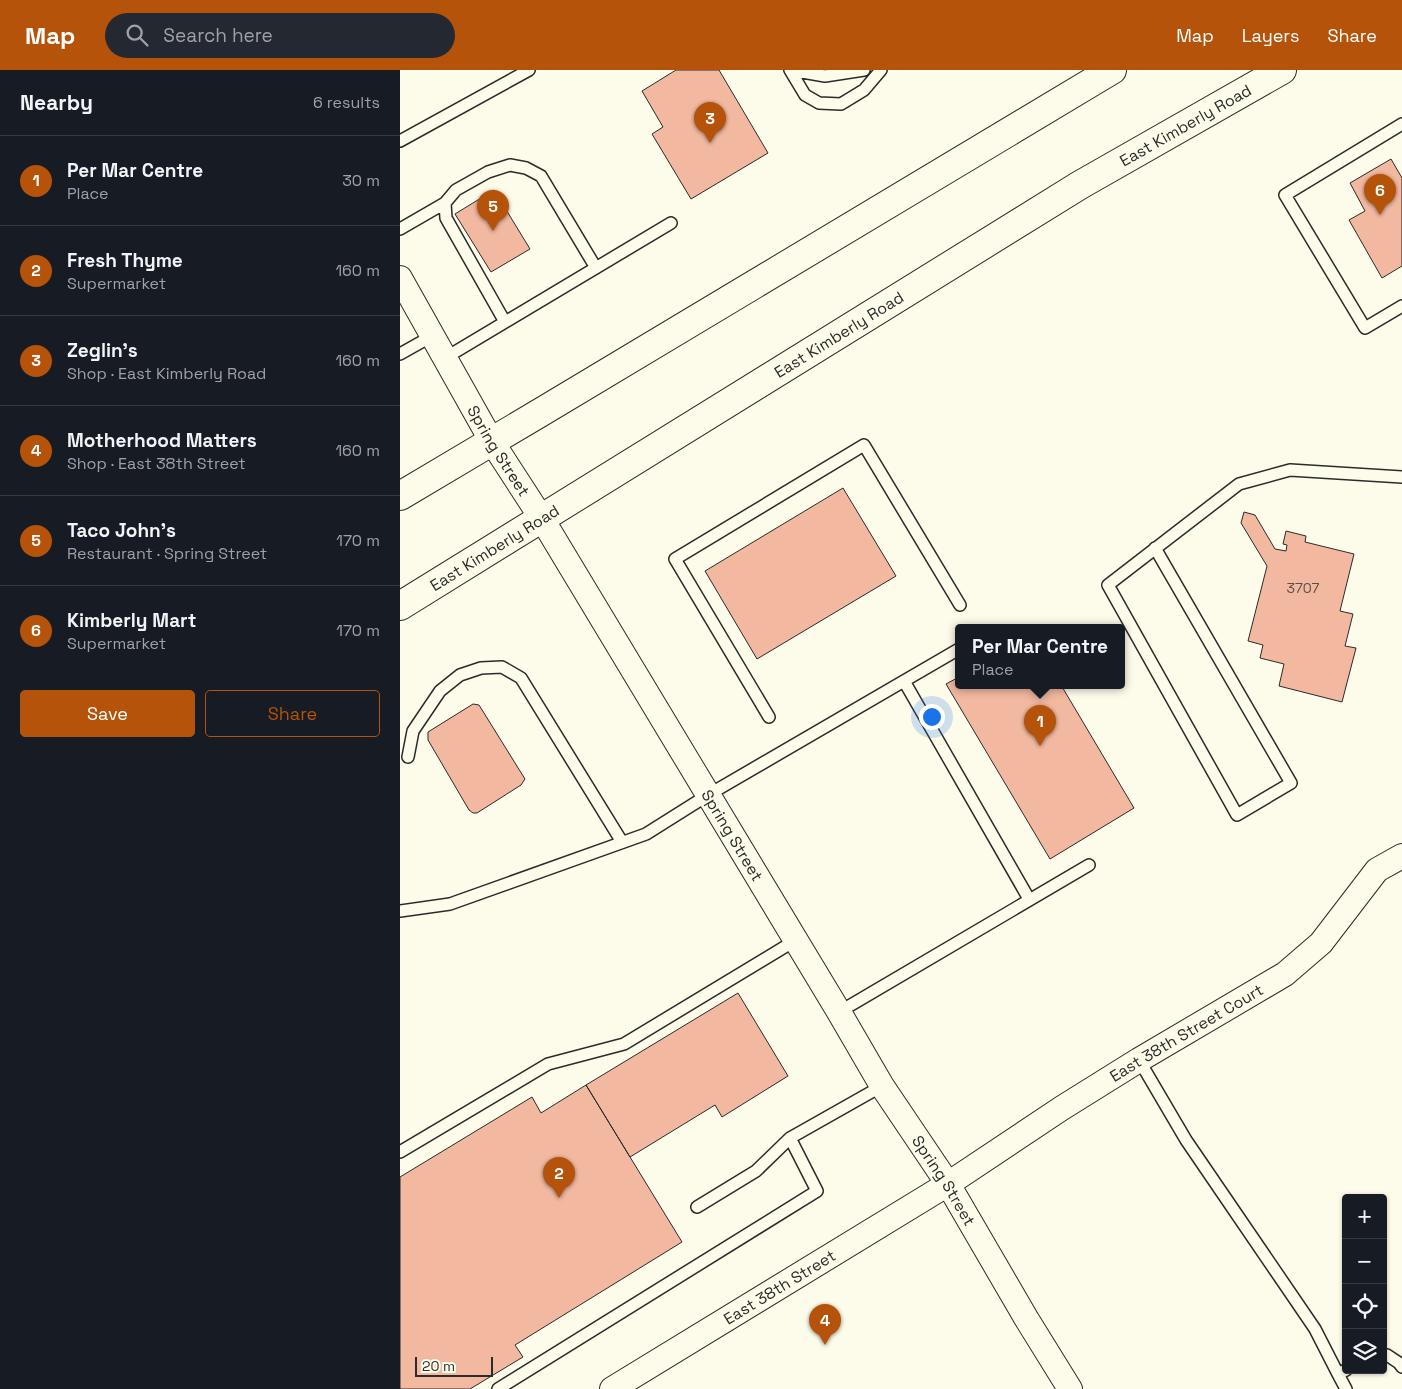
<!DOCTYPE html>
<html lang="en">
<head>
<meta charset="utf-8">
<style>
  :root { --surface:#171b24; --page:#242831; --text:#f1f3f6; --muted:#9ea1a6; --line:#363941; --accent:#b45309 }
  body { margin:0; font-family:"Space Grotesk",sans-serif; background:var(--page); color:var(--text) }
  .controls { position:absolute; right:15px; bottom:15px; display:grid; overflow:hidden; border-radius:5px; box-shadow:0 1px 4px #0004 }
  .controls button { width:45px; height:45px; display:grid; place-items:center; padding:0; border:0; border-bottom:1px solid var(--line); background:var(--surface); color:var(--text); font:25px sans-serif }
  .scale { position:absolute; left:15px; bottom:12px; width:78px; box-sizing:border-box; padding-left:5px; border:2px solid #2b2b2b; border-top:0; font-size:14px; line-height:18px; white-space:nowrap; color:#2b2b2b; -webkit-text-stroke:4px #fdfbea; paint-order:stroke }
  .you { position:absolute; left:531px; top:646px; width:18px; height:18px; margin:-12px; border:4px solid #fff; border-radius:50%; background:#1a73e8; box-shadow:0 0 0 8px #1a73e833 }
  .badge { display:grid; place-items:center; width:32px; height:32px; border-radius:50%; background:var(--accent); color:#fff; font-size:16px; font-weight:700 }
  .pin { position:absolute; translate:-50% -41px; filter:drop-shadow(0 1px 2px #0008) }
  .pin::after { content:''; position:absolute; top:26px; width:18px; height:15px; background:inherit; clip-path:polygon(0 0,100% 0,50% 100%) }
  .popup { position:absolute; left:555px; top:554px; width:170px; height:65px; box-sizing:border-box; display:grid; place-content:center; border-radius:5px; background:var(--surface); filter:drop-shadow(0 1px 4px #0005); font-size:16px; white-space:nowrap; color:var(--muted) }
  .popup b { font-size:19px; color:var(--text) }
  .popup::after { content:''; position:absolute; left:50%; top:100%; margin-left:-10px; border:10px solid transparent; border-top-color:var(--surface) }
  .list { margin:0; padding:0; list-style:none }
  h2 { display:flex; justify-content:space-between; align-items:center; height:65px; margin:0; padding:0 20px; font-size:21px }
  h2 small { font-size:16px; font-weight:400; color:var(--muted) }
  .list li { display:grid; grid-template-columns:32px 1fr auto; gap:15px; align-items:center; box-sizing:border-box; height:90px; padding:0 20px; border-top:1px solid var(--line) }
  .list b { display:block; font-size:19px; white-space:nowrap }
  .list p { margin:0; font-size:16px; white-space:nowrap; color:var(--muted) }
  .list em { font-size:16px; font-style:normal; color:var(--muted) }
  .actions { display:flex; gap:10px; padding:15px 20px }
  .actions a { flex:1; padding:11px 0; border:1px solid var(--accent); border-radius:5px; text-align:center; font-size:18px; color:var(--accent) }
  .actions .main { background:var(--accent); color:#fff }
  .icon { flex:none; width:28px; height:28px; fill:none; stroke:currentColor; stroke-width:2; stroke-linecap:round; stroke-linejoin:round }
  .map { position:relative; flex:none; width:1002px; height:1319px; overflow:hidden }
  header { display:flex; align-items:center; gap:30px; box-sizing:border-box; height:70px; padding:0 25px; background:var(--accent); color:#fff }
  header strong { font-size:24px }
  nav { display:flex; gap:28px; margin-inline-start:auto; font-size:18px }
  .search { width:350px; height:45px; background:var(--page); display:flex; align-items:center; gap:12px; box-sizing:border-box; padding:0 18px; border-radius:28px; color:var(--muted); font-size:19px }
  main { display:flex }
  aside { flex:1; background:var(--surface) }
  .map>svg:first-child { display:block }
  .building { fill:#f2b8a0; stroke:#2b2b2b }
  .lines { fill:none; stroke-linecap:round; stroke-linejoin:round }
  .service-casing { stroke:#2b2b2b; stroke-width:14 }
  .minor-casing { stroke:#2b2b2b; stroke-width:26 }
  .primary-casing { stroke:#2b2b2b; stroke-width:30 }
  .service { stroke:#fdfbea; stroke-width:11 }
  .minor { stroke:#fdfbea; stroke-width:24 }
  .primary { stroke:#fdfbea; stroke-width:28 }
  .labels { text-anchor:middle; stroke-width:4; stroke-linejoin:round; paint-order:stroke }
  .number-label { font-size:14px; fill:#5d4e48 }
  .street-label { font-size:16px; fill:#2b2b2b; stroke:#fdfbea }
</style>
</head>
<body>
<header>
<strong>Map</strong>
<div class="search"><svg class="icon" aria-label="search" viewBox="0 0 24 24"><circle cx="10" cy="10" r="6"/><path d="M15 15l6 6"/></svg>Search here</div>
<nav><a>Map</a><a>Layers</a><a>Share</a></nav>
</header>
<main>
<aside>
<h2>Nearby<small>6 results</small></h2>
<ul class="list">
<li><span class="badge">1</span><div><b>Per Mar Centre</b><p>Place</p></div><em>30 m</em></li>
<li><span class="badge">2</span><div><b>Fresh Thyme</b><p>Supermarket</p></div><em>160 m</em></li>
<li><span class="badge">3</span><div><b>Zeglin's</b><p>Shop · East Kimberly Road</p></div><em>160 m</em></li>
<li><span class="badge">4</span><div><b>Motherhood Matters</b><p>Shop · East 38th Street</p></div><em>160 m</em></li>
<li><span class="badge">5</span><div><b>Taco John's</b><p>Restaurant · Spring Street</p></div><em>170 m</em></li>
<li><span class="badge">6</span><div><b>Kimberly Mart</b><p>Supermarket</p></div><em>170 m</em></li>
</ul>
<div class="actions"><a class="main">Save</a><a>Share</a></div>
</aside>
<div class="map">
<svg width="1002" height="1319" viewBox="0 0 1002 1319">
  <rect width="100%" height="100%" fill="#fdfbea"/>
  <path class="building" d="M 276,0 L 319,0 L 368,83 L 291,129 L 252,64 L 263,57 L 242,21 Z
    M 991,89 L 1002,108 L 1002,196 L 982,208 L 949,150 L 965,141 L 950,113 Z
    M 94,120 L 130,179 L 91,202 L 55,144 Z
    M 443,418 L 496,506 L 357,589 L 305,501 Z
    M 844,442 L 855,445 L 875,479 L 886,481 L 887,475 L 883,474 L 886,461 L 906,466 L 905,472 L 954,484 L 940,541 L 953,544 L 945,576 L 956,578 L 942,632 L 879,616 L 884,594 L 860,588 L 863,575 L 848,571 L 867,496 L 841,453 Z
    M 559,607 L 559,615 L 661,615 L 734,738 L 650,789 L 546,614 Z
    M 73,634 L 79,635 L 125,709 L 121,715 L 77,743 L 73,743 L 69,740 L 28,670 L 28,662 Z
    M 338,923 L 388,1006 L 322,1047 L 315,1035 L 230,1087 L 186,1015 Z
    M 186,1015 L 282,1172 L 115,1275 L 123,1287 L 70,1319 L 0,1319 L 0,1107 L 132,1027 L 141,1043 Z"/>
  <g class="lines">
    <g class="service-casing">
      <path id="service" d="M 390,0 L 405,25 L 419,33 L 441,34 L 464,20 L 481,0
        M 391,0 L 425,6 L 464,0
        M 1002,54 L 885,125 L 965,258 L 1002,236
        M 0,71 L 129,0
        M 0,159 L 45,133
        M 105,252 L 46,148 L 45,133 L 56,120 L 88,102 L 110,95 L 126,98 L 141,106 L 196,198
        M 0,284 L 32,266
        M 45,288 L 271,153
        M 755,478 L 891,713 L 837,745 L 708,515 L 839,414 L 890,400 L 1002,407
        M 504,611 L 629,829
        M 369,647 L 275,489 L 464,375 L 560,535
        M 8,687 L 13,661 L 40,621 L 60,605 L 81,598 L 102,597 L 121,608 L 222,772
        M 0,841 L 50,834 L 246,764 L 308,725 L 559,579
        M 439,942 L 689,795
        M 739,990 L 786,1070 L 915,1259 L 938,1304
        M 0,1082 L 148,994 L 224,974 L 396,870
        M 297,1137 L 356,1101 L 390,1068 L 482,1016
        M 983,1286 L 987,1285 L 999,1293 L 1002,1297
        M 98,1319 L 417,1121 L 390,1068
        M 946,1319 L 938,1304 L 946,1300"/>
    </g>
    <g class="minor-casing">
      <g id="minor">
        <path id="s1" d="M 0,208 L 92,372 L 142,449 L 439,942 L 482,1016 L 548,1114 L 626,1248 L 670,1319"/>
        <path id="s2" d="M 212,1319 L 548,1114 L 662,1038 L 739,990 L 885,904 L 921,873 L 977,800 L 1002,786"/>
      </g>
    </g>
    <g class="primary-casing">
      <g id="primary">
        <path d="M 0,426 L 143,341 L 712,0"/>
        <path id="s3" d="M 0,536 L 680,115 L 882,0"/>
      </g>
    </g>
    <use href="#service" class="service"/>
    <use href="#minor" class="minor"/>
    <use href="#primary" class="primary"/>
  </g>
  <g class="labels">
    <g class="number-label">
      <text x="903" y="523">3707</text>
    </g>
    <g class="street-label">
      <text dy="6" stroke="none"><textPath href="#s3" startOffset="921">East Kimberly Road</textPath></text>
      <text dy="6" stroke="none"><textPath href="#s3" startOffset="516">East Kimberly Road</textPath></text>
      <text dy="6" stroke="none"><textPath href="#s1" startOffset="199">Spring Street</textPath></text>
      <text dy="6" stroke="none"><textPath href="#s3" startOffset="111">East Kimberly Road</textPath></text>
      <text dy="6" stroke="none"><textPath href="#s1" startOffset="649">Spring Street</textPath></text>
      <text dy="6" stroke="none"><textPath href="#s2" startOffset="676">East 38th Street Court</textPath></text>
      <text dy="6" stroke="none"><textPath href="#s1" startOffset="1054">Spring Street</textPath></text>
      <text dy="6" stroke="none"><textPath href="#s2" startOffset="196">East 38th Street</textPath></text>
    </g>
  </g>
</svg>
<div class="controls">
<button>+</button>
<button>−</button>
<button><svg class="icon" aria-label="locate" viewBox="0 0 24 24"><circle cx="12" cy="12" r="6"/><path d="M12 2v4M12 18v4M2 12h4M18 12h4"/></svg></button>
<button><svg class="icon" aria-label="layers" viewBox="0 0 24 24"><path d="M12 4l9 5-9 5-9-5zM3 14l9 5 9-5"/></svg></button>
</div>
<div class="scale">20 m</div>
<div class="you"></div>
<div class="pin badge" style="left:640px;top:676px">1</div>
<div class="popup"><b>Per Mar Centre</b>Place</div>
<div class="pin badge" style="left:159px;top:1128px">2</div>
<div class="pin badge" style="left:310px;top:73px">3</div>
<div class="pin badge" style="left:425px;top:1275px">4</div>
<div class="pin badge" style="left:93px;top:161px">5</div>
<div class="pin badge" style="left:980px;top:145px">6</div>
</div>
</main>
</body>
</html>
